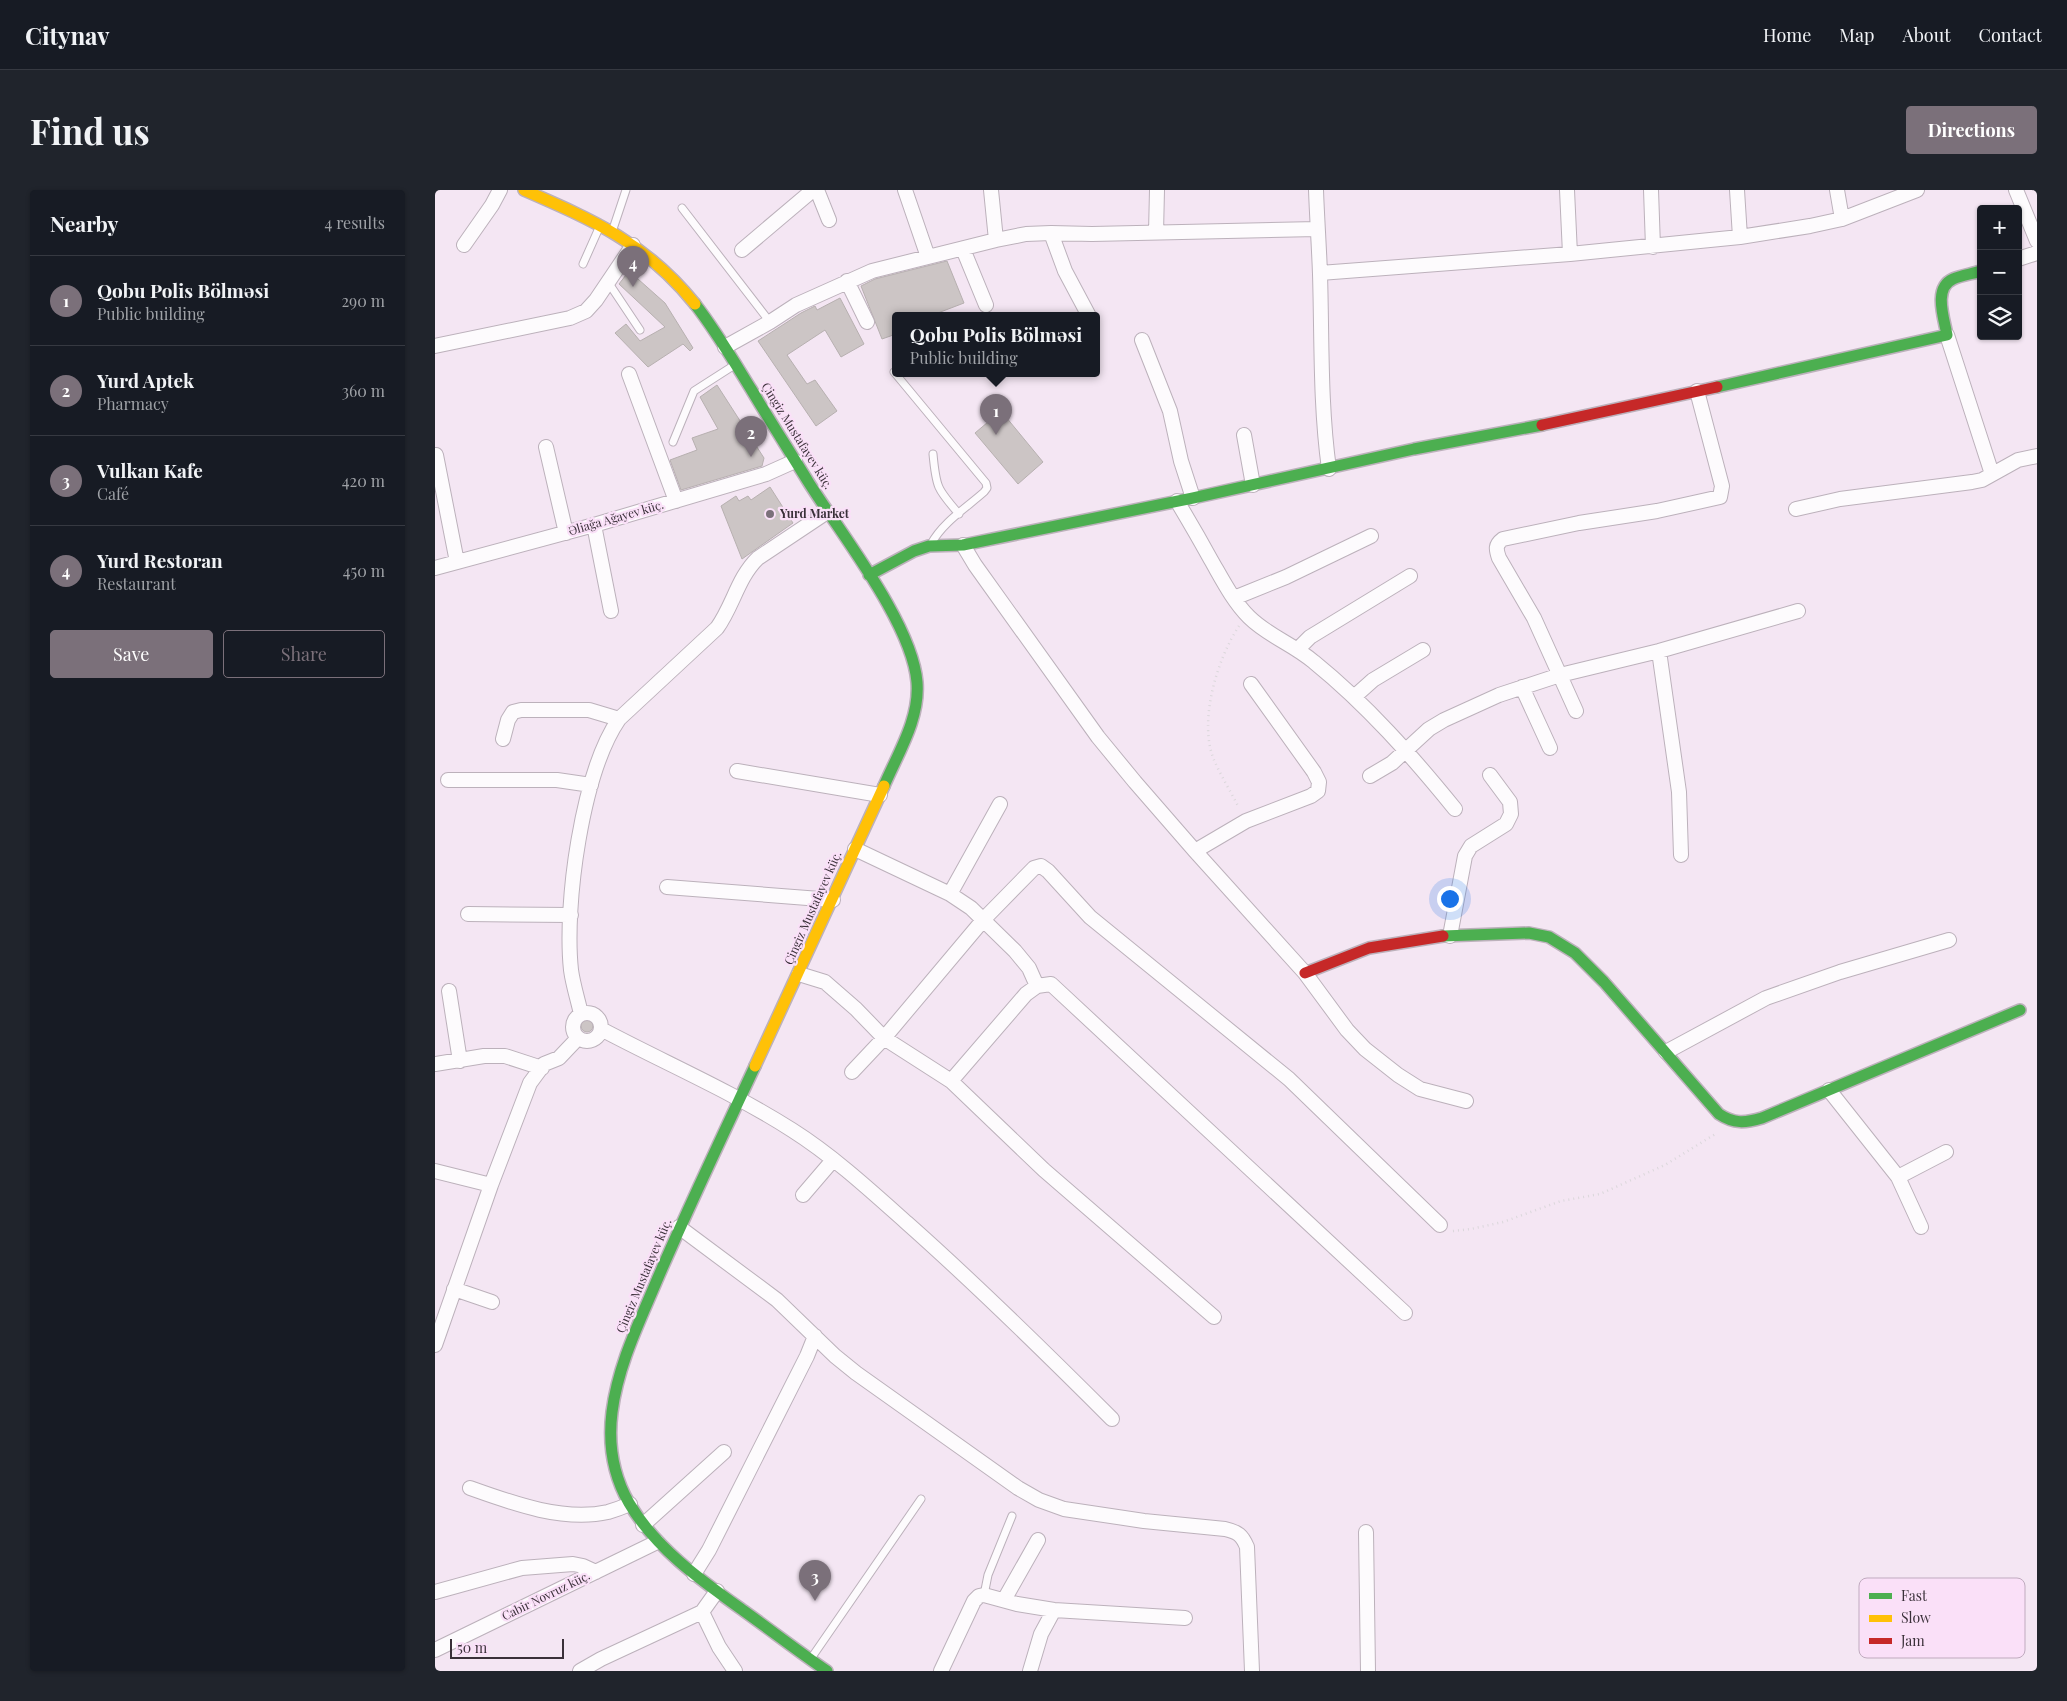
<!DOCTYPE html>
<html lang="en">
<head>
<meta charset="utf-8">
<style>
  :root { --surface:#171b24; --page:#20242c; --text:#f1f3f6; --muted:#9ea1a6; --line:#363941; --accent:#7b707a }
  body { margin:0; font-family:"Playfair Display",serif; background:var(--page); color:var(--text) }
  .controls { position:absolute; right:15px; top:15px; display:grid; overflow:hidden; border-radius:5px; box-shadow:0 1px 4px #0004 }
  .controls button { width:45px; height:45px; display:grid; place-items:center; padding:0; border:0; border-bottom:1px solid var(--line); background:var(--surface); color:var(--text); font:25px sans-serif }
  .scale { position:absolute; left:15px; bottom:12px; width:114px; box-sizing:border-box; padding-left:5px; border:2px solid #3a3039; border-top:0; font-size:14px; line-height:18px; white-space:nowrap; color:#3a3039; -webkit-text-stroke:4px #fae0f8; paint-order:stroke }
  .you { position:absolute; left:1014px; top:708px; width:18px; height:18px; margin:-12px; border:4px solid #fff; border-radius:50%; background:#1a73e8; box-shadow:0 0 0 8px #1a73e833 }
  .badge { display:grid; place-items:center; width:32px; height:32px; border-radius:50%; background:var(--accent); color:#fff; font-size:16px; font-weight:700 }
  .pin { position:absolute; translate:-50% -41px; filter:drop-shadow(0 1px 2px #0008) }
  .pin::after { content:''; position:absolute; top:26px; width:18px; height:15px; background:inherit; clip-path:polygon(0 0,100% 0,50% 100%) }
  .popup { position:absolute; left:457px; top:122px; width:208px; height:65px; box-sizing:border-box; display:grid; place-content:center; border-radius:5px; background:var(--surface); filter:drop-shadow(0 1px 4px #0005); font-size:16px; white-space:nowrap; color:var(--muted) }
  .popup b { font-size:19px; color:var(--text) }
  .popup::after { content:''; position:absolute; left:50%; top:100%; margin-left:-10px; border:10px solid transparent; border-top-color:var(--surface) }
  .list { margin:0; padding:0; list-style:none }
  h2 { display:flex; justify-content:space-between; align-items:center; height:65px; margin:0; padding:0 20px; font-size:21px }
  h2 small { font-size:16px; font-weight:400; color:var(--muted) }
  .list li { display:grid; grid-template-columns:32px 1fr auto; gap:15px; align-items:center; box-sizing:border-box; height:90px; padding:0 20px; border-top:1px solid var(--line) }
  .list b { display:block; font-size:19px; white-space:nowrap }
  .list p { margin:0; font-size:16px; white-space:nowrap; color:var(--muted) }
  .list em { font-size:16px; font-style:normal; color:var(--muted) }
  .actions { display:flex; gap:10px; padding:15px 20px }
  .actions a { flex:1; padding:11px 0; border:1px solid var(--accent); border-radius:5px; text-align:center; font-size:18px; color:var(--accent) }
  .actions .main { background:var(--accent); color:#fff }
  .icon { flex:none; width:28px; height:28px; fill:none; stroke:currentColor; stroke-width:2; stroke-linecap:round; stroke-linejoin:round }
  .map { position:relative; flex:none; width:1602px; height:1481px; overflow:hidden; border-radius:5px }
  header { display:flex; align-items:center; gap:30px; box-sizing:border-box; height:70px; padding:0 25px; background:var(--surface); border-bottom:1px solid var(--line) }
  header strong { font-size:24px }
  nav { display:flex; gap:28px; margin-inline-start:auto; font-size:18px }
  .intro { display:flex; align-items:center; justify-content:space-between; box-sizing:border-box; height:120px; padding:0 30px }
  h1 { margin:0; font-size:35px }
  .button { padding:12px 22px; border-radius:5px; background:var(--accent); color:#fff; font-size:18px; font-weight:700 }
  main { display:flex; gap:30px; padding:0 30px }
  aside { flex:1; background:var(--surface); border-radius:5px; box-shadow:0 1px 4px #0004 }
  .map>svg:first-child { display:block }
  .building { fill:#ccc5c5; stroke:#b7b0b0 }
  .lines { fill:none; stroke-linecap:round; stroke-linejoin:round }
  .lane-casing { stroke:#bcb1bb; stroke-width:9 }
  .street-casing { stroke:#bcb1bb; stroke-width:16 }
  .fast-casing { stroke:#bcb1bb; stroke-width:14 }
  .slow-casing { stroke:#bcb1bb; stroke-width:14 }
  .jam-casing { stroke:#bcb1bb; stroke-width:14 }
  .path { stroke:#dbd7db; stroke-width:2.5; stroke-dasharray:1 4; stroke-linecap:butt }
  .lane { stroke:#fdfbfd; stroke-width:7 }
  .street { stroke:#fdfbfd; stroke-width:14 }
  .fast { stroke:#4caf50; stroke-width:11 }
  .slow { stroke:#ffc107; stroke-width:11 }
  .jam { stroke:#c62828; stroke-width:11 }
  .poi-dot { fill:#7b707a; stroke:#fae0f8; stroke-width:2 }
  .labels { text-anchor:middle; stroke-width:4.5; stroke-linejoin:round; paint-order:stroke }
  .street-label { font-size:12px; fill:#3a3039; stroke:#fae0f8 }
  .poi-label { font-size:12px; font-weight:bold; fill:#3a3039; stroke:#fae0f8; text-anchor:start }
  .key { fill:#fae0f8; stroke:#c0abbf; stroke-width:1 }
  .key-label { font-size:14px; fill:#3a3039 }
</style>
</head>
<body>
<header>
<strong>Citynav</strong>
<nav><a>Home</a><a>Map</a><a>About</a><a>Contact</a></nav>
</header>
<div class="intro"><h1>Find us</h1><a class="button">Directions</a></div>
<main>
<aside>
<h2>Nearby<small>4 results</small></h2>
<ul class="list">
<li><span class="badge">1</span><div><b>Qobu Polis Bölməsi</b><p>Public building</p></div><em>290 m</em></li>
<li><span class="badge">2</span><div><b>Yurd Aptek</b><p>Pharmacy</p></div><em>360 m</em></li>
<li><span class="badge">3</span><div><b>Vulkan Kafe</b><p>Café</p></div><em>420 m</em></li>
<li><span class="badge">4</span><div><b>Yurd Restoran</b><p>Restaurant</p></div><em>450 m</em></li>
</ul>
<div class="actions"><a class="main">Save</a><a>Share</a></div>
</aside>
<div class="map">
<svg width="1602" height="1481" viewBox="0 0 1602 1481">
  <rect width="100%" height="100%" fill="#f4e6f3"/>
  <path class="building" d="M 512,71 L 529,113 L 495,126 L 461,126 L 461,144 L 447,149 L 426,96 L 440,89 Z
    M 194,81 L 230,113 L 258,158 L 255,161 L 248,154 L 213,177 L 180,143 L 191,134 L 205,151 L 230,137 L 184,94 Z
    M 405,108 L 429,154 L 406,167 L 390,140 L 352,165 L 372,194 L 380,190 L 402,221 L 381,236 L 323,151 L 366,123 L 380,116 L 382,120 Z
    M 282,195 L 329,268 L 327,276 L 246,300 L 235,270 L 262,260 L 257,248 L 283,239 L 265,207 Z
    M 566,221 L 608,272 L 583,294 L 540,243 Z
    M 335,297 L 358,333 L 307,369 L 286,316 L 301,306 L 304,311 L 313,306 L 316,310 Z
    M146 836a6 6 0 1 1 12 0a6 6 0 1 1-12 0Z"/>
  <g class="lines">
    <g class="lane-casing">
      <path id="lane" d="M 247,18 L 335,132
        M 178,39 L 191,0
        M 148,74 L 164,38
        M 173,92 L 205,140
        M 459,182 L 551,293 L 552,298 L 549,302 C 531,318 508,332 496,354
        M 238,252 L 259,201 L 298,176
        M 498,264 C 501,297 502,299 524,324
        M 549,1405 L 553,1385 L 577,1326
        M 377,1467 L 486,1309"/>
    </g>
    <g class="street-casing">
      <path id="street" d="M 382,0 L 394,30
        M 470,0 L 493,67
        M 556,0 L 561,50
        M 881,0 C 882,28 884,56 885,84 C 887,149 885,214 894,279
        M 1132,0 L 1135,64
        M 1216,0 L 1218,57
        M 1302,0 L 1305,47
        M 1402,0 L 1407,29
        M 1581,0 L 1602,51
        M 616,43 L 630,81 L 654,126
        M 721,43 L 722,0
        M 29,55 L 57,15 L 65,0
        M 528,59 L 551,115
        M 307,60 L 378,0
        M 1583,69 L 1602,63
        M 885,83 L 1135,64 L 1305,47 L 1375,36 L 1407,29 L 1482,0
        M 412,91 L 432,132
        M 1512,145 L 1557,284
        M 707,150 L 735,221 L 746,271 L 758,308
        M 0,156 L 135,128 L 151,121 L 161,110 L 198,55
        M 290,157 L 335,132 L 361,115 L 437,81 L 561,50 L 591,44 L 616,43 L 657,44 L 882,39
        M 194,184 L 241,311
        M 809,245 L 818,295
        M 111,257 L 131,343
        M 1,265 L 22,372
        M 742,311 C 754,331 765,350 776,370 C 787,389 798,411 814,427 C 833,446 858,454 879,472 C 932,515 977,566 1020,619
        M 1361,319 L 1405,309 L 1537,292 L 1547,290 L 1583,270 L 1602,266
        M 159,335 L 176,421
        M 528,355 L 540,375 L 663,547 L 700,592 L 760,661 L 870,783 L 912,840 L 930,859 L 963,885 L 985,899 L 1031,911
        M 0,378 L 159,335 L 331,284 L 360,271
        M 799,408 L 851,387 L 936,346
        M 863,459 L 875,447 L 975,386
        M 1224,461 L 1244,602 L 1246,665
        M 1087,497 L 1115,558
        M 919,507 L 938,490 L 988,460
        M 1141,521 L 1099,428 L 1064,368 C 1061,359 1060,355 1068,349 L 1144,333 L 1222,321 L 1285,307 L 1287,296 L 1262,201
        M 68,549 L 73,530 L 78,522 L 86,520 L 154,520 L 184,529
        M 302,581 L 445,605
        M 935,586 L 957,573 L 994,539 L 1009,530 L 1064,505 L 1125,485 L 1224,461 L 1363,421
        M 13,590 L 122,590 L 156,595
        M 420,659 L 515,704 L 536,718 L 580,761 L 594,778 L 602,796 L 616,794 L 970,1123
        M 760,661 L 811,631 L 876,606 L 883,601 L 884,592 L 879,582 L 816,494
        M 232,697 L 398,710
        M 515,704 L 565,614
        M 33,724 L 136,725
        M 1015,746 L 1030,666 L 1036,656 L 1071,634 L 1076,624 L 1075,612 L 1055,585
        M 364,784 L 390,792 L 421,819 L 449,848 L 516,891 L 609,980 L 779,1127
        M 14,801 L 25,871
        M138 837a14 14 0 1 1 28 0a14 14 0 1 1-28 0Z
        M 146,824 C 143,810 138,795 136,780 C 129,714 147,583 184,529 L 282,438 C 298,416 303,387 323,368 L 392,322
        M 166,839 C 230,873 296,901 357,940 C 398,966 435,1000 472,1033 C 543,1096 610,1162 677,1229
        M 1231,862 L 1331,808 L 1405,782 L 1514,750
        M 0,874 L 49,866 L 70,866 L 107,878
        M 417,882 L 449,848 L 549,729 L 599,678 L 606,676 L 613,681 L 655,727 L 854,889 L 1005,1035
        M 516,891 L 591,804 L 602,796
        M 1394,900 L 1463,987 L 1486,1037
        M 0,981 L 56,995
        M 1463,987 L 1511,962
        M 368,1005 L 398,970
        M 244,1037 L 342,1110 L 400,1166 L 421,1183 L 583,1298 L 604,1310 L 629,1319 L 709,1331 L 790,1339 C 803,1342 807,1345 812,1357 L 817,1481
        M 19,1099 L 57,1112
        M 0,1155 L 56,995 L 95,893 L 109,874 L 124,868 L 143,848
        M 35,1298 C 77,1313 128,1332 173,1322 C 180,1320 188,1317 195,1314
        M 208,1335 L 289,1262
        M 931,1342 L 933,1481
        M 259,1384 L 274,1360 L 372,1166 L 380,1146
        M 0,1402 L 87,1378 L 138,1374 L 148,1376 L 161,1382
        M 569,1410 L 603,1350
        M 267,1422 L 284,1457 L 300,1481
        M 0,1460 L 222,1352
        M 145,1481 L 166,1469 L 267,1422 L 282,1401
        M 506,1481 L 539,1411 L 544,1406 L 549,1405 L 582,1414 L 619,1420 L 750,1428
        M 595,1481 L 606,1444 L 619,1420"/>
    </g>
    <g class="fast-casing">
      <path id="fast" d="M 260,114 C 281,141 298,170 316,199 C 335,231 355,262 374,293 C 406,344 477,433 482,492 C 485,529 463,563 449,596
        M 1282,197 L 1512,145 C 1509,128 1498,98 1518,89 C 1527,85 1537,84 1546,81
        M 434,385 L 479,361 L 494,356 L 528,355 L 758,308 L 979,259 L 1107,235
        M 1008,746 L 1094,743 L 1114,747 L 1140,763 L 1169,792 L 1284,924 C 1299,934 1310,933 1327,928 L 1585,820
        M 320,876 C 287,947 253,1018 222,1090 C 204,1133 183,1175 177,1222 C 173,1254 178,1285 194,1313 C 221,1359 267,1391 309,1421 C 337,1441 364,1462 392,1481"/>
    </g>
    <g class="slow-casing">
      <path id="slow" d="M 89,0 C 158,30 211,53 260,114
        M 320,876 L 449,596"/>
    </g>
    <g class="jam-casing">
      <path id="jam" d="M 1107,235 L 1282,197
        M 870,783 L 934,758 L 1008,746"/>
    </g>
    <path class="path" d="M 804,436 C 782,469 763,532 779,570 C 786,586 796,602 804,618
      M 1018,1041 L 1036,1039 L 1068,1032 L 1126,1011 L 1165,1004 L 1230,975 L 1282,943"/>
    <use href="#lane" class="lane"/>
    <use href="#street" class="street"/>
    <use href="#fast" class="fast"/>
    <use href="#slow" class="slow"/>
    <use href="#jam" class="jam"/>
  </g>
  <circle class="poi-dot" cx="335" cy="324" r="5"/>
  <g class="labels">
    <g class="street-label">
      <text transform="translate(362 246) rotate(58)" y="4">Çingiz Mustafayev küç.</text>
      <text transform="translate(181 328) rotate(-16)" y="4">Əliağa Ağayev küç.</text>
      <text transform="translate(378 718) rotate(-66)" y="4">Çingiz Mustafayev küç.</text>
      <text transform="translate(209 1086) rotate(-67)" y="4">Çingiz Mustafayev küç.</text>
      <text transform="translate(111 1406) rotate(-26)" y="4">Cabir Novruz küç.</text>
    </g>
    <g class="poi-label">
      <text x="345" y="328">Yurd Market</text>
    </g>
  </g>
  <rect x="1424" y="1388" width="166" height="80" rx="8" class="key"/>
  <rect x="1434" y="1403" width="23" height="6" fill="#4caf50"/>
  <rect x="1434" y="1425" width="23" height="7" fill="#ffc107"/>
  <rect x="1434" y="1448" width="23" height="6" fill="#c62828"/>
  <g class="key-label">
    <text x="1466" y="1411">Fast</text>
    <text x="1466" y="1433">Slow</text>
    <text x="1466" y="1456">Jam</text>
  </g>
</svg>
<div class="controls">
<button>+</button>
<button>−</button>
<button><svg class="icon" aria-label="layers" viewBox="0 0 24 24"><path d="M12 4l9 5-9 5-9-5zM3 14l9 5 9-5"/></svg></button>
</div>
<div class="scale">50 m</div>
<div class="you"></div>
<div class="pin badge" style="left:561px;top:245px">1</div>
<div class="popup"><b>Qobu Polis Bölməsi</b>Public building</div>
<div class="pin badge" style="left:316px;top:267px">2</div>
<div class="pin badge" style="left:380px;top:1411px">3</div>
<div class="pin badge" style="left:198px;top:97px">4</div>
</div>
</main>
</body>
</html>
